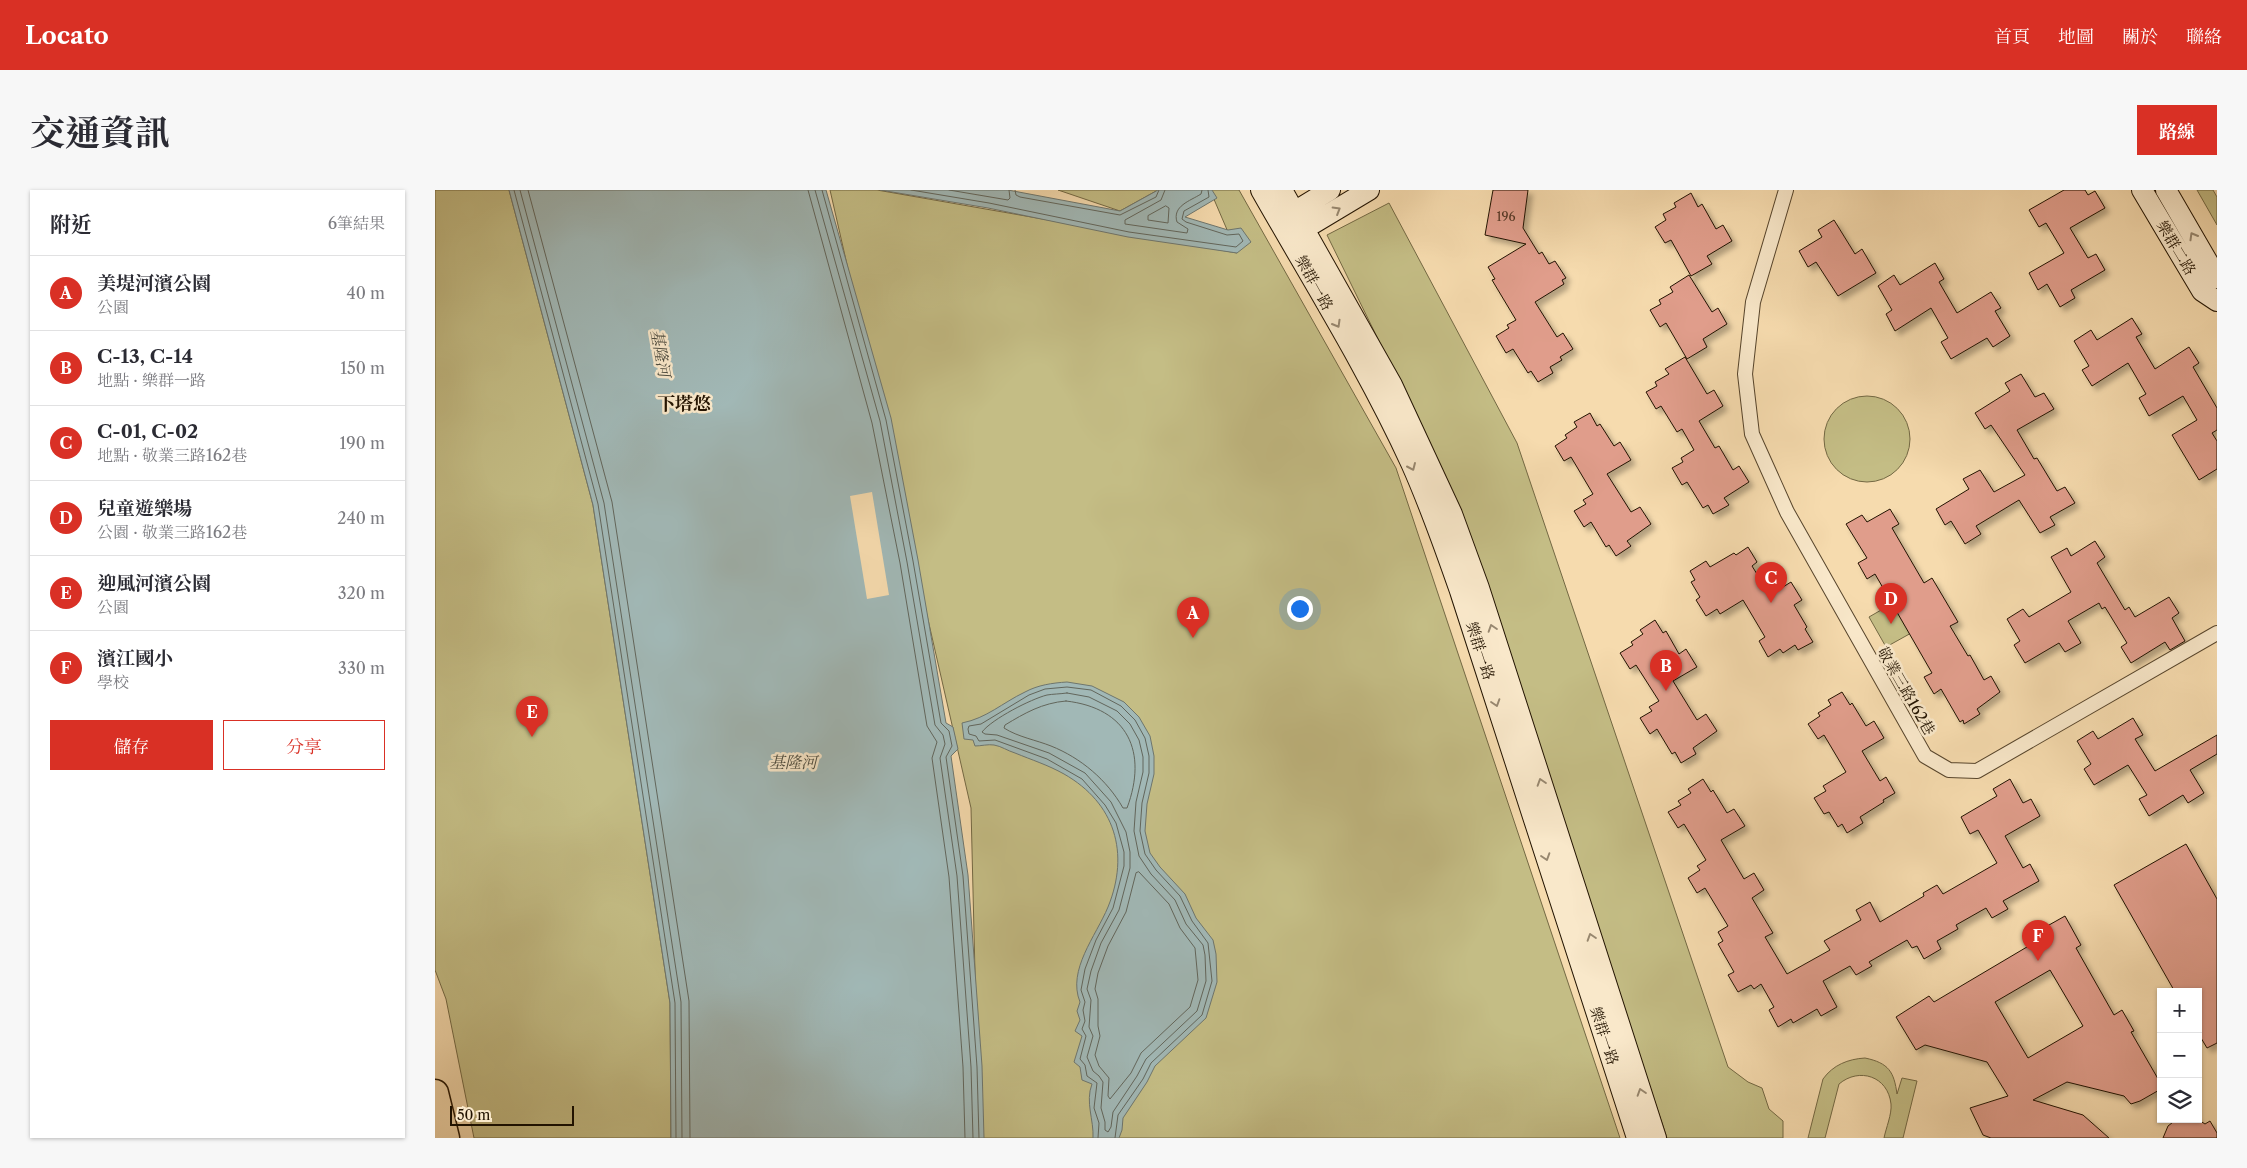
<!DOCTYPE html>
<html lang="zh-TW">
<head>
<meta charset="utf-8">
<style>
  :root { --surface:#fff; --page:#f7f7f7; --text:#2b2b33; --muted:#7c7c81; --line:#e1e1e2; --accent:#d93025 }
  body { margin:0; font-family:"Libre Caslon Text","Noto Serif TC",serif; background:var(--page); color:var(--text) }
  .controls { position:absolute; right:15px; bottom:15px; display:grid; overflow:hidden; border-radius:0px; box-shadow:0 1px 4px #0004 }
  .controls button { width:45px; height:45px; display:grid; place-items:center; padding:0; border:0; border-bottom:1px solid var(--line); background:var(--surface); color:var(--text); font:25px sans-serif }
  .scale { position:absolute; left:15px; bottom:12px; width:124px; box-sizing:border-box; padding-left:5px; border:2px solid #221301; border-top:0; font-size:14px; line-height:18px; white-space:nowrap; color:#221301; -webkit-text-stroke:4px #f9e8ca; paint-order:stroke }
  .you { position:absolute; left:864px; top:418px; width:18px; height:18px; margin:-12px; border:4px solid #fff; border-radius:50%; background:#1a73e8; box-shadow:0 0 0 8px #1a73e833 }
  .badge { display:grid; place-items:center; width:32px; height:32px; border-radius:50%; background:var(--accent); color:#fff; font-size:16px; font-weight:700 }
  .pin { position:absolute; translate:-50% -41px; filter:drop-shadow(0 1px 2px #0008) }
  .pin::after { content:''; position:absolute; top:26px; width:18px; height:15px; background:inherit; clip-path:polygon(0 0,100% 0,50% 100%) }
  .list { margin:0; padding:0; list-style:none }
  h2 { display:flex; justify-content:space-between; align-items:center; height:65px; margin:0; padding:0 20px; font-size:21px }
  h2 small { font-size:16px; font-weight:400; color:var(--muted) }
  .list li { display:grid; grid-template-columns:32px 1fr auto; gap:15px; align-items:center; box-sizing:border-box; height:75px; padding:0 20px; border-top:1px solid var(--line) }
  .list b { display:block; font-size:19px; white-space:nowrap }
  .list p { margin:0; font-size:16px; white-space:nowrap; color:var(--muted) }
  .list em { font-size:16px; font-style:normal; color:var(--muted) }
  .actions { display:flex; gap:10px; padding:15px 20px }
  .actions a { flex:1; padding:11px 0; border:1px solid var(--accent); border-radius:0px; text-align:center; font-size:18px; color:var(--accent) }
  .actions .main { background:var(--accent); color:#fff }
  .icon { flex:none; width:28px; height:28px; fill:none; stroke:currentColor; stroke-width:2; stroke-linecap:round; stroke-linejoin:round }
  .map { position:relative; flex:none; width:1782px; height:948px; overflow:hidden; border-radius:0px }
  header { display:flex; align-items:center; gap:30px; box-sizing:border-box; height:70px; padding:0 25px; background:var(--accent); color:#fff }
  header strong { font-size:24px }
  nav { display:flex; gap:28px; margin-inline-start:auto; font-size:18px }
  .intro { display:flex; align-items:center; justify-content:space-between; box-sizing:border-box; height:120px; padding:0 30px }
  h1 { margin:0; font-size:35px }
  .button { padding:12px 22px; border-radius:0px; background:var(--accent); color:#fff; font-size:18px; font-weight:700 }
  main { display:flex; gap:30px; padding:0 30px }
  aside { flex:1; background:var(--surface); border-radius:0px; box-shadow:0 1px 4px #0004 }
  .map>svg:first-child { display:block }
  .green { fill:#c4bd85; stroke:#736843 }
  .water { fill:#a1b8b6; stroke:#6e766e }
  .pier { fill:#f6dbae }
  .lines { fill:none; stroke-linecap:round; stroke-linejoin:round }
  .shore { stroke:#62665c; stroke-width:1 }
  .building { fill:#e09d8b; stroke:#221301; fill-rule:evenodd; filter:url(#shadow) }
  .street-casing { stroke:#57452c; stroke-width:16 }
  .secondary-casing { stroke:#221301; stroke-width:22 }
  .highway-casing { stroke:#221301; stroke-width:29 }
  .street { stroke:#f9e8ca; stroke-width:14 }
  .secondary { stroke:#f9e8ca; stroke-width:20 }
  .highway { stroke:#f6dbae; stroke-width:26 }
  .oneway { stroke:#988870 }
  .labels { text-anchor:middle; stroke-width:5; stroke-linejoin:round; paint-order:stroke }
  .number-label { font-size:12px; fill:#523624 }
  .street-label { font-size:15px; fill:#221301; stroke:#f9e8ca }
  .water-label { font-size:16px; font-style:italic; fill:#4e4d40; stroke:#f9e8ca }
  .quarter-label { font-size:18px; font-weight:bold; fill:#221301; stroke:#f9e8ca }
</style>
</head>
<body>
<header>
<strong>Locato</strong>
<nav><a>首頁</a><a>地圖</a><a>關於</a><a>聯絡</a></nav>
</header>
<div class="intro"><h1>交通資訊</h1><a class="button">路線</a></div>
<main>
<aside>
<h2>附近<small>6筆結果</small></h2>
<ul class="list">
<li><span class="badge">A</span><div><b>美堤河濱公園</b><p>公園</p></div><em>40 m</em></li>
<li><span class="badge">B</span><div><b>C-13, C-14</b><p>地點 · 樂群一路</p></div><em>150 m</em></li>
<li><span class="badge">C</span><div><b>C-01, C-02</b><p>地點 · 敬業三路162巷</p></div><em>190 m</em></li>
<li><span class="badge">D</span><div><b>兒童遊樂場</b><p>公園 · 敬業三路162巷</p></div><em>240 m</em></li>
<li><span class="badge">E</span><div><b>迎風河濱公園</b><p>公園</p></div><em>320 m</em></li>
<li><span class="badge">F</span><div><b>濱江國小</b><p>學校</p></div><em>330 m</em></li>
</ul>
<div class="actions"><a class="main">儲存</a><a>分享</a></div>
</aside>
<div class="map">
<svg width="1782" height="948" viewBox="0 0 1782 948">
  <defs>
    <filter id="shadow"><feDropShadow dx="4.5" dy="4.5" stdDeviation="2.5" flood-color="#0004"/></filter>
  </defs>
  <rect width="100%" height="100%" fill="#f6dbae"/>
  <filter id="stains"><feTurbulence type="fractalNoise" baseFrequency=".004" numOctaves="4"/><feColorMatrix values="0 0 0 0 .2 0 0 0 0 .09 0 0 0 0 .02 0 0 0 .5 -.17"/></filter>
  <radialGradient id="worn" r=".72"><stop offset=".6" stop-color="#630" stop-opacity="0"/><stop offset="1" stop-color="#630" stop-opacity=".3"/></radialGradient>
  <path class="green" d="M 0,0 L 74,0 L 158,315 L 235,813 L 236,948 L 39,948 L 11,809 L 0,780 Z
    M 395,0 L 442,0 L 802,63 L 775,0 L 804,0 L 961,278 L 1185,948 L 544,948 L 536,618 Z
    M 623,0 L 723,0 L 685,21 Z
    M 1762,0 L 1778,0 L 1782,7 L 1782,35 Z
    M 954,13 L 1082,253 L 1293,877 L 1313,892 L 1327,898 L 1334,919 L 1348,931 L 1348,948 L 1232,948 L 1016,298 L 892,45 Z
    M1389 249a43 43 0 1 1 86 0a43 43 0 1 1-86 0Z
    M 1460,412 L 1478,442 L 1451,457 L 1434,427 Z
    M 1430,868 C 1454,873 1459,882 1462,904 L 1467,888 L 1482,891 L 1468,948 L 1449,948 C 1451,938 1457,924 1456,914 C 1453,886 1424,877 1404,894 L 1390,948 L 1373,948 L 1388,889 C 1398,875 1413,869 1430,868 Z"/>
  <path class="water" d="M 74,0 L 391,0 L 456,228 L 483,370 L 511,533 L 518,537 L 523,559 L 516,566 L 533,685 L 547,876 L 549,948 L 236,948 L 235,813 L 158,315 Z
    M 445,0 L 573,0 L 685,21 L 723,0 L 777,0 L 782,8 L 750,27 L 793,40 L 806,38 L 816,52 L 802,63 L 693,47 L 553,18 Z
    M 632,492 L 657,496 L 689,512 L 704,527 L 715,546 L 719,566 L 719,584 L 712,614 L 710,641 L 715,663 L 725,677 L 750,704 L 761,728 L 778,750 L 781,764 L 782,792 L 771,828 L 720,876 L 712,892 L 688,928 L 687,940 L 684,948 L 658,948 C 659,930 650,912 657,894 L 647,890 L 645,877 L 639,872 L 647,846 L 640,841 L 645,830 L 642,821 L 645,812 C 632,780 661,746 673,717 C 695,663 680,613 629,584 C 613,575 597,570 580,563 C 573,561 566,556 559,555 C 553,554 546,556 540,556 L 538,550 L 529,549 L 527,533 C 552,528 567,513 590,502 C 603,495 617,493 632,492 Z"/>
  <path class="pier" d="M 437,302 L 454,405 L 432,409 L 415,306 Z"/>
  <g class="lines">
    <path class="shore" d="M 79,0 L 163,314 L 240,813 L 241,948
      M 85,0 L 169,313 L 246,812 L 247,948
      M 93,0 L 177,312 L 254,811 L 255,948
      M 373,0 L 437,233 L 465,373 L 492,536 L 502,552 L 497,568 L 514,687 L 528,877 L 530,948
      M 380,0 L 445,231 L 472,372 L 500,535 L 508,545 L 510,554 L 505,568 L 522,686 L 536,877 L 538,948
      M 387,0 L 451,230 L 478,371 L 506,533 L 514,541 L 517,556 L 511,567 L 528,686 L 542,877 L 544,948
      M 476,0 L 554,13 L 694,42 L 801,57 L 808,51 L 804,44 L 792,45 L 751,32 L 747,29 L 749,21 L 774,7 L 773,0
      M 514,0 L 573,10 L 575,8 L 574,0
      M 580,0 L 581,5 L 585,7 L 685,25 L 721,7 L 724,0
      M 730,0 L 726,10 L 690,30 L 690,34 L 752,43 L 753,39 L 742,32 C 737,16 755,11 766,4 L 767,0
      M 731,16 L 734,18 L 733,33 L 713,30 L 713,26 Z
      M 632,503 L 654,507 L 682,521 L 695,534 L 704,550 L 708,567 L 708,582 L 701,612 L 699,641 L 704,666 L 716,684 L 740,710 L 751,734 L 768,755 L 770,765 L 771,791 L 762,821 L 711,869 L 702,886 L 678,922 L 676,937 L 673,942 L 670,940 L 670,932 L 666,918 L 668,892 L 664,886 L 658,881 L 652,867 L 658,846 L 654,837 L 656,810 L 652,799 L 656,781 L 666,753 L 684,720 L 695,678 L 695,662 L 691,642 L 676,612 L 650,583 L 614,563 L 562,545 L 550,544 L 547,542 C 557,529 596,509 612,505 C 618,504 625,504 632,503 Z
      M 631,511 C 693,518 713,562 692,618 L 688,618 C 672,590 646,568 616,556 C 601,550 583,547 569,538 L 570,535 C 590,523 607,513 631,511 Z
      M 704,682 L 734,714 L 745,738 L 760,758 L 763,790 L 755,817 L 706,863 L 696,883 L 675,909 L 673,906 L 674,888 L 664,876 L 660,865 L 665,846 L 663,836 L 663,809 L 660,799 L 663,783 L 673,756 L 691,722 L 701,683 Z
      M 663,948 L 664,933 L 659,918 L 662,893 L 652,886 L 650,875 L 645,869 L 651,846 L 647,839 L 650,831 L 648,820 L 650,812 L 646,800 L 650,779 L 661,750 L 678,718 L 689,676 L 689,662 L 681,633 L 670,615 L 647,589 L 612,569 L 560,550 L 544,551 L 541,546 L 534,544 L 533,539 L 534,536 L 546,534 L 594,505 L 610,499 L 632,497 L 656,500 L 686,516 L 700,530 L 710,548 L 714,566 L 714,583 L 707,613 L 705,641 L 710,664 L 721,680 L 745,706 L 757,731 L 773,753 L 777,791 L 767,825 L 716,873 L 708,889 L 683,925 L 680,948"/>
  </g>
  <path class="building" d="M 1058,0 L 1093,0 L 1088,38 L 1104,64 L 1107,62 L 1114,74 L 1120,71 L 1131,88 L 1127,90 L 1129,94 L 1100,112 L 1122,147 L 1128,143 L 1138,159 L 1125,167 L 1127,170 L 1115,177 L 1118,183 L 1103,192 L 1096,181 L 1093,183 L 1078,159 L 1071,163 L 1061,146 L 1074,138 L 1072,135 L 1081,130 L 1057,90 L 1060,89 L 1053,77 L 1091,54 L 1050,45 Z
    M 1629,0 L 1650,0 L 1653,5 L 1660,1 L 1670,18 L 1635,38 L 1653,68 L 1661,64 L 1670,80 L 1636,100 L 1640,108 L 1625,117 L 1612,94 L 1603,100 L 1594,83 L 1629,63 L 1611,33 L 1604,37 L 1594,20 Z
    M 1256,3 L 1263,17 L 1267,14 L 1281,39 L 1288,35 L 1297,51 L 1272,66 L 1277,74 L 1256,86 L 1236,50 L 1230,53 L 1220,37 L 1231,30 L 1228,24 L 1241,17 L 1239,13 Z
    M 1399,30 L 1420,64 L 1427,59 L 1441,83 L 1403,106 L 1381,72 L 1373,77 L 1364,61 L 1387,47 L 1383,40 Z
    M 1500,73 L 1509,89 L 1504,92 L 1522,123 L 1556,102 L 1566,118 L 1560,121 L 1575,146 L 1558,157 L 1552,148 L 1516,169 L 1506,152 L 1513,148 L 1496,118 L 1460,141 L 1451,124 L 1457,120 L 1443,96 L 1459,85 L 1465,95 Z
    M 1254,85 L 1277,122 L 1283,118 L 1292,134 L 1268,149 L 1272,157 L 1252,169 L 1231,133 L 1225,137 L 1215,120 L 1226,114 L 1224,110 L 1238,102 L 1235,97 Z
    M 1697,128 L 1707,144 L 1701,147 L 1720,179 L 1754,157 L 1764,173 L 1758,177 L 1782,218 L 1782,240 L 1777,243 L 1782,251 L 1782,279 L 1764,290 L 1737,245 L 1762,230 L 1748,206 L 1714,226 L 1704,208 L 1711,204 L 1693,173 L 1657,196 L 1647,180 L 1654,176 L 1639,151 L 1656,140 L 1662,150 Z
    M 1250,167 L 1272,204 L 1279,200 L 1288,216 L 1264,231 L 1280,258 L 1284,256 L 1298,280 L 1304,276 L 1314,292 L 1289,308 L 1294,315 L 1278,324 L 1273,315 L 1268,318 L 1252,292 L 1247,295 L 1237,278 L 1248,272 L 1246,268 L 1259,260 L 1247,239 L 1242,242 L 1226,216 L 1221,219 L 1211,202 L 1222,196 L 1220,192 L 1234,184 L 1230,179 Z
    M 1586,184 L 1600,207 L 1609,203 L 1619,219 L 1582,240 L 1599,269 L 1602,268 L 1622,301 L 1630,297 L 1640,313 L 1615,327 L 1620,335 L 1605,343 L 1584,310 L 1541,336 L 1546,344 L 1530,354 L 1516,331 L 1510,335 L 1501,319 L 1534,299 L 1528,289 L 1545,280 L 1559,302 L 1590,285 L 1556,235 L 1550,239 L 1540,223 L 1575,201 L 1570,193 Z
    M 1155,223 L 1162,236 L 1165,234 L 1179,256 L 1185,252 L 1196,270 L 1172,284 L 1196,322 L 1205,317 L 1216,334 L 1192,351 L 1196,356 L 1181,366 L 1174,355 L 1171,357 L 1156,332 L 1149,337 L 1139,321 L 1151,314 L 1148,310 L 1158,304 L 1136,267 L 1129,271 L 1120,256 L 1132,248 L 1130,245 L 1142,237 L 1139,232 Z
    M 1455,319 L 1464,334 L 1457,338 L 1489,393 L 1497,388 L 1523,432 L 1515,436 L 1533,466 L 1535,465 L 1549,490 L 1556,486 L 1565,502 L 1542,519 L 1545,524 L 1529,534 L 1528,530 L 1525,532 L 1506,499 L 1499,504 L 1489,487 L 1497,483 L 1440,384 L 1432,389 L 1423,373 L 1432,368 L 1411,334 L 1427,325 L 1432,332 Z
    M 1660,351 L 1670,367 L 1662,373 L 1690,420 L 1694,417 L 1700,427 L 1734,407 L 1744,423 L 1737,428 L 1750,451 L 1735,460 L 1730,452 L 1696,473 L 1686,457 L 1692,453 L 1670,417 L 1667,419 L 1664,413 L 1633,431 L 1646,453 L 1630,462 L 1624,453 L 1590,473 L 1579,455 L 1585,451 L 1572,429 L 1588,419 L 1594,427 L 1636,402 L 1616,367 L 1632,358 L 1636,366 Z
    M 1313,357 L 1322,372 L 1317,376 L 1335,405 L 1356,392 L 1367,410 L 1359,415 L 1372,437 L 1370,439 L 1378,452 L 1363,460 L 1360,455 L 1348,463 L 1345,459 L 1333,467 L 1324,451 L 1330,447 L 1308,410 L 1285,424 L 1282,419 L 1271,426 L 1261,410 L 1265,407 L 1256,392 L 1260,390 L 1255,381 L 1271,371 L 1275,377 L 1299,363 L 1301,365 Z
    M 1220,430 L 1228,443 L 1231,441 L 1244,464 L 1251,459 L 1262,477 L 1238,491 L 1262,530 L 1271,524 L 1282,541 L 1258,558 L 1261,564 L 1246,573 L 1240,562 L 1237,564 L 1222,539 L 1215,544 L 1205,528 L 1217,521 L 1214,517 L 1224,511 L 1201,475 L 1195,479 L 1185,463 L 1198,455 L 1196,452 L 1208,444 L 1205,440 Z
    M 1407,502 L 1415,515 L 1417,513 L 1431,536 L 1439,531 L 1449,548 L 1427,561 L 1445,591 L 1451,587 L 1460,603 L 1448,610 L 1449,612 L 1425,627 L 1428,633 L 1412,643 L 1407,634 L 1403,637 L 1394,622 L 1389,624 L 1379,608 L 1391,601 L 1388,596 L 1411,582 L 1389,545 L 1383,549 L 1373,534 L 1385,526 L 1383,523 L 1396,515 L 1393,510 Z
    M 1698,528 L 1708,545 L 1700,549 L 1720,581 L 1782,545 L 1782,564 L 1755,580 L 1769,603 L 1753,613 L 1748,605 L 1714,626 L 1704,609 L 1712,605 L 1693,575 L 1659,595 L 1649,579 L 1656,574 L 1642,551 L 1658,541 L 1663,549 Z
    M 1268,589 L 1276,602 L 1278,600 L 1292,623 L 1299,619 L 1310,636 L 1286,650 L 1309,689 L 1319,683 L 1329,700 L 1317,708 L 1338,743 L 1330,747 L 1352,784 L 1395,760 L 1389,751 L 1426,730 L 1421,720 L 1435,712 L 1445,732 L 1489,706 L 1488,703 L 1502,695 L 1508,704 L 1562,673 L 1543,640 L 1535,644 L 1526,627 L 1562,606 L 1558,599 L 1575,589 L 1588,613 L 1596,609 L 1605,626 L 1570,646 L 1588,678 L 1595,674 L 1604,691 L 1568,711 L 1573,719 L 1557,728 L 1551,718 L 1521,735 L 1523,739 L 1502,751 L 1506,759 L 1489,769 L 1482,756 L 1477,758 L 1472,750 L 1434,772 L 1437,776 L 1421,785 L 1415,776 L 1388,791 L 1402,817 L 1386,826 L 1382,819 L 1358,833 L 1356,829 L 1343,837 L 1334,820 L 1339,817 L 1326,794 L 1319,799 L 1316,795 L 1303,802 L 1293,785 L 1299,782 L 1283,754 L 1288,751 L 1283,742 L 1293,736 L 1270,698 L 1262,703 L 1253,688 L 1265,680 L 1262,676 L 1271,670 L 1249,634 L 1243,638 L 1233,622 L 1246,615 L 1243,611 L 1256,603 L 1253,599 Z
    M 1751,654 L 1782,709 L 1782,853 L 1772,858 L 1763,843 L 1763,802 L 1740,802 L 1679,695 Z
    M 1630,726 L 1646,755 L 1641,758 L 1679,825 L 1687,820 L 1699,841 L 1696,842 L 1726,894 L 1726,899 L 1705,911 L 1696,914 L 1689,906 L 1632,892 L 1598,910 L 1648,925 L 1674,948 L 1556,948 L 1548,945 L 1535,918 L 1573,906 L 1552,872 L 1490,855 L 1481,860 L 1461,827 L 1494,806 L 1499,812 L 1602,751 L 1598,744 ZM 1615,780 L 1648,836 L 1593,868 L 1560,812 Z
    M 1742,929 L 1762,929 L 1770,934 L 1775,931 L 1782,943 L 1782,948 L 1728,948 L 1733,936 Z"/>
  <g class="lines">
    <g class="street-casing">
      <path id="street" d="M 1351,0 L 1318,112 L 1310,184 L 1317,244 L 1352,322 L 1490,566 L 1514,580 L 1542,581 L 1782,443"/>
    </g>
    <g class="secondary-casing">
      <path id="secondary" d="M 826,0 C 877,90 933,179 976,273 C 995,315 1010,358 1025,401 L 1202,948
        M 847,0 L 957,195 L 1017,324 L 1044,398 L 1221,948
        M 1707,0 L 1767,101 L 1782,111
        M 1731,0 L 1782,88
        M 852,33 L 859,22 L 895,0
        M 856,39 L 869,39 L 934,0"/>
    </g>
    <g class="highway-casing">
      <path id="highway" d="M 0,903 L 11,948"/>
    </g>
    <use href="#street" class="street"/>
    <use href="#secondary" class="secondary"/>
    <use href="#highway" class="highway"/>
  </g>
  <defs><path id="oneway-chevron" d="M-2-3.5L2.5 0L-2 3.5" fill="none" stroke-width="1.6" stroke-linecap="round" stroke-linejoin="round" transform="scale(1.25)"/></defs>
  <g class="oneway">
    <use href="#oneway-chevron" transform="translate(902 20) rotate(-31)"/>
    <use href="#oneway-chevron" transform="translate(1758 46) rotate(-120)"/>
    <use href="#oneway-chevron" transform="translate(902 134) rotate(60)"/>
    <use href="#oneway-chevron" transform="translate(977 277) rotate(66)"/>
    <use href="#oneway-chevron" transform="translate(1057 438) rotate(-108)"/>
    <use href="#oneway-chevron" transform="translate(1061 513) rotate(72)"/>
    <use href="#oneway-chevron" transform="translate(1106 592) rotate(-108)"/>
    <use href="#oneway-chevron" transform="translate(1111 667) rotate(72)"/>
    <use href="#oneway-chevron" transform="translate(1156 747) rotate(-108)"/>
    <use href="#oneway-chevron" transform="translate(1206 902) rotate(-108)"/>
  </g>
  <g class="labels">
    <g class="number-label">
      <text x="1071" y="31">196</text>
    </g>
    <g class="street-label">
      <text transform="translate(1741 58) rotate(59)" y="5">樂群二路</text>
      <text transform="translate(879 93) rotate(61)" y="5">樂群一路</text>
      <text transform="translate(1045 461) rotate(72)" y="5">樂群一路</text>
      <text transform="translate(1471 501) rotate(60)" y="5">敬業三路162巷</text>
      <text transform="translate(1169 846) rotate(72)" y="5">樂群一路</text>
    </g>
    <g class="water-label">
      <text transform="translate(226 163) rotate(80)" y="6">基隆河</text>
      <text x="358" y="578">基隆河</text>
    </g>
    <g class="quarter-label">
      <text x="249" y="220">下塔悠</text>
    </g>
  </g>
  <rect width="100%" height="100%" filter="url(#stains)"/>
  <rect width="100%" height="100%" fill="url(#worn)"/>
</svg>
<div class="controls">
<button>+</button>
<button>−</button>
<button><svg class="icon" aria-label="layers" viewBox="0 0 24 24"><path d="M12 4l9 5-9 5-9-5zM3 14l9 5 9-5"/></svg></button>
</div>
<div class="scale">50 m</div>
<div class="you"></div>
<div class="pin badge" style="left:758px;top:448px">A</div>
<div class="pin badge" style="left:1231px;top:501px">B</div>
<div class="pin badge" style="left:1336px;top:413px">C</div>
<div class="pin badge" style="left:1456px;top:434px">D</div>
<div class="pin badge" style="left:97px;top:547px">E</div>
<div class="pin badge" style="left:1603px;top:771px">F</div>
</div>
</main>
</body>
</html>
